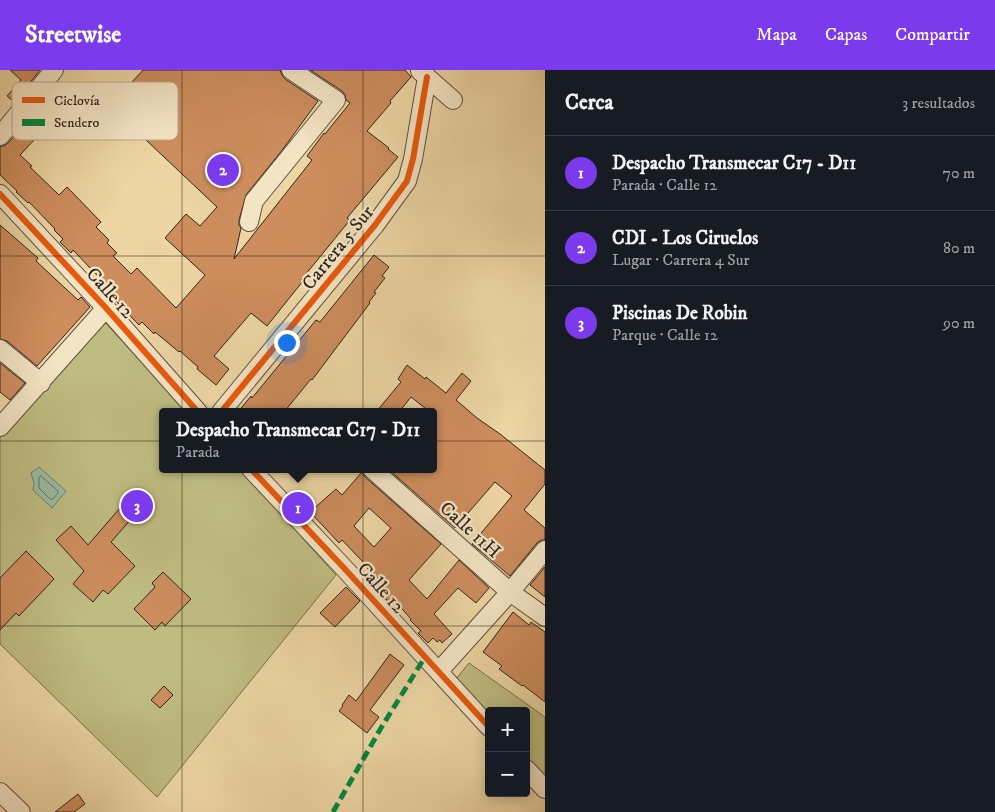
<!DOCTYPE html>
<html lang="es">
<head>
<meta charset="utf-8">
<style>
  :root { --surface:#171b24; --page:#242831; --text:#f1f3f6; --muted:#9ea1a6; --line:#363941; --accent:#7c3aed }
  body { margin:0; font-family:"IM FELL DW Pica",serif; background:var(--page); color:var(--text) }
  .controls { position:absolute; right:15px; bottom:15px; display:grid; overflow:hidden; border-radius:5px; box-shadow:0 2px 12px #0003 }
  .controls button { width:45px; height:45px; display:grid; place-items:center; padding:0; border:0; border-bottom:1px solid var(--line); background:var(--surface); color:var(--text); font:25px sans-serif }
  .you { position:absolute; left:286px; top:272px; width:18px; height:18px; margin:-12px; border:4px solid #fff; border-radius:50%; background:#1a73e8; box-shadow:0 0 0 8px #1a73e833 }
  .badge { display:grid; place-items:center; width:32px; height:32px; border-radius:50%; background:var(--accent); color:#fff; font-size:16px; font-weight:700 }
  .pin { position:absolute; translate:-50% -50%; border:2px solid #fff; box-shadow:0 1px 5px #0006 }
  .popup { position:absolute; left:159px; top:338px; width:278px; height:65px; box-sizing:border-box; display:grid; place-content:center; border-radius:5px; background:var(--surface); filter:drop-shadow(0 1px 4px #0005); font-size:16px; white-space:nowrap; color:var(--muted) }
  .popup b { font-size:19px; color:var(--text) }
  .popup::after { content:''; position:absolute; left:50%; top:100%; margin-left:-10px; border:10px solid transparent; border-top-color:var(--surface) }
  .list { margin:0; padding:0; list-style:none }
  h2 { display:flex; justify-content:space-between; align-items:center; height:65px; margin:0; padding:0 20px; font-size:21px }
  h2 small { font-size:16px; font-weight:400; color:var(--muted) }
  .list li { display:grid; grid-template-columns:32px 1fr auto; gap:15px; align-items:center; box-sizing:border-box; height:75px; padding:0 20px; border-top:1px solid var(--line) }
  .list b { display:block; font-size:19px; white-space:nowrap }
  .list p { margin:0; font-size:16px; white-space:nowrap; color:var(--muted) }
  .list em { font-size:16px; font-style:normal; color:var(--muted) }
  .map { position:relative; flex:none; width:545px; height:742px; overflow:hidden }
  header { display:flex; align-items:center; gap:30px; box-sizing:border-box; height:70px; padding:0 25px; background:var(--accent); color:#fff }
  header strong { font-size:24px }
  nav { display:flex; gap:28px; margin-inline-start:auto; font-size:18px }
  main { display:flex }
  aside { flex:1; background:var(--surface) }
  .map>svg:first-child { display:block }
  .green { fill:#bfbc81; stroke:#787050 }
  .water { fill:#9abaa1; stroke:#707e6d }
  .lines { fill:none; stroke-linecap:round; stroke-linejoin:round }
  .shore { stroke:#656f60; stroke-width:1 }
  .building { fill:#cd8d5d; stroke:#30241f; fill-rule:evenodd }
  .street-casing { stroke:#5f5040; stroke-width:20 }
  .street { stroke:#f3e4c4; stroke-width:18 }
  .quiet { stroke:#00873e; stroke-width:5; stroke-dasharray:10 5; stroke-linecap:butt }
  .cycleway-casing { stroke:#f3e4c4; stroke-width:9 }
  .cycleway { stroke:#e8590c; stroke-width:6 }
  .grid { fill:none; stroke:#30241f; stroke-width:1; stroke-opacity:0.55 }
  .labels { text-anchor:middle; stroke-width:4.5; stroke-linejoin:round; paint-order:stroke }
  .street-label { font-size:19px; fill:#30241f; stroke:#f3e4c4 }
  .key { fill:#f3e4c4; stroke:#b8aa92; stroke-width:1 }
  .key-label { font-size:14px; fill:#30241f }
</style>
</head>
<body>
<header>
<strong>Streetwise</strong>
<nav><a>Mapa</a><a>Capas</a><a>Compartir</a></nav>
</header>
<main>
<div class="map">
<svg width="545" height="742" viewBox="0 0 545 742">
  <rect width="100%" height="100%" fill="#edd6a4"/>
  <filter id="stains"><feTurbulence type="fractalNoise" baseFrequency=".004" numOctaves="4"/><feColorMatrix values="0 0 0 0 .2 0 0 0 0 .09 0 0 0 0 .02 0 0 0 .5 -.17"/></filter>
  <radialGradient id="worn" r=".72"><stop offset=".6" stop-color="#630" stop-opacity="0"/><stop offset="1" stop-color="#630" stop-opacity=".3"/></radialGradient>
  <path class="green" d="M 102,249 L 187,342 L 163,342 L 163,399 L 240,399 L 336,505 L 157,727 L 0,574 L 0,367 Z
    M 469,593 L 545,647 L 545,710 L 526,689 L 526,641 L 489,641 L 489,646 L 456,609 Z"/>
  <path class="water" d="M 39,397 L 66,421 L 52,438 L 33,420 L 34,414 L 31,403 Z"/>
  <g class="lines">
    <path class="shore" d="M 41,406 L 58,421 L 58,423 L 53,429 L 50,429 L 39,418 L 39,408 Z"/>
  </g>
  <path class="building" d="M 10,0 L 40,0 L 14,32 L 7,26 L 21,10 Z
    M 143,0 L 280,0 L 282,5 L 285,9 L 318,31 L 283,79 L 246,125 L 239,150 L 239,155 L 241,158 L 234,189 L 312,90 L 307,86 L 324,63 L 325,64 L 350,33 L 346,30 L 345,25 L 342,21 L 310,0 L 405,0 L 411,7 L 390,31 L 391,33 L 367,61 L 389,78 L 388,79 L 398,87 L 347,148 L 350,150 L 301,210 L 303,211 L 267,256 L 251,243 L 214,286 L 229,299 L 216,315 L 197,299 L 198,297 L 180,281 L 179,282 L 155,262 L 154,264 L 142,252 L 139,255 L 110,225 L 113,222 L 73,180 L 71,183 L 60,172 L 63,169 L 54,160 L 55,159 L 29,132 L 28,133 L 16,122 L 17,121 L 0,105 L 0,76 L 4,76 L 8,73 L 32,47 L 31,45 L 56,14 L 73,32 L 51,58 L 48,55 L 20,85 L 32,96 L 30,97 L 59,125 L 67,117 L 101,152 L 96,157 L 109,170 L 107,173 L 117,183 L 113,186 L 131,204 L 137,198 L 176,238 L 205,205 L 165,168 L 186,144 L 200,156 L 217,137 L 110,36 Z
    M 0,155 L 38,188 L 36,191 L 52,206 L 78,230 L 81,227 L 90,237 L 37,296 L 7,271 L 0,269 Z
    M 374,185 L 389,197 L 382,206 L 385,208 L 374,222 L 376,223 L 369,232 L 370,233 L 312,310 L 311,309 L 284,342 L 238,342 L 251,326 L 252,328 L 316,250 L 320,252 Z
    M 0,293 L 25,313 L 10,330 L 0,322 Z
    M 407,295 L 425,309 L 426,307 L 446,323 L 462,303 L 471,311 L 456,330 L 477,348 L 500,364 L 545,400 L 545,414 L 524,440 L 545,458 L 545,470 L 541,470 L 537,473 L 510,506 L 472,474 L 512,426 L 495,412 L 455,458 L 388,399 L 433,399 L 433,342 L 430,342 L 411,327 L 399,342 L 376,342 L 401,312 L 398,309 Z
    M 362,402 L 365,407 L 441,474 L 409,510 L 427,529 L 459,490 L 489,518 L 476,533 L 458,518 L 434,544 L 452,564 L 442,573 L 440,570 L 437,572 L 433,568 L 428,573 L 418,563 L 421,561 L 410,550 L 411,549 L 395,531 L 391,534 L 379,521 L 385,515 L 363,494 L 364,493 L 342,470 L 339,473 L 310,442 L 336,419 L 342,425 ZM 369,438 L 391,458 L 374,477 L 354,456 Z
    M 120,438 L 132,448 L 111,472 L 135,496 L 108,524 L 103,520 L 93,532 L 73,514 L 84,501 L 56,470 L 71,456 L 88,475 Z
    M 26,481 L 54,509 L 19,546 L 16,543 L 0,560 L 0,508 Z
    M 545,497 L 545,527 L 530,515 Z
    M 163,502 L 191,529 L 165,556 L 162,552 L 155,560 L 134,539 L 155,517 L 152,513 Z
    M 346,517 L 360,531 L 335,557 L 320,543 Z
    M 513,542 L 529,555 L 531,552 L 545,562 L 545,632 L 523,615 L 522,616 L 499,599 L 502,596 L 483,582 Z
    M 390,584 L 404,595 L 370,640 L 379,647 L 367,663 L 339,641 L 343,636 L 342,635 L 349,625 L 356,631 Z
    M 164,616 L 173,625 L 160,638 L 151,630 Z
    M 78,724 L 85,734 L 74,742 L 55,742 Z"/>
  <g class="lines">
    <g class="street-casing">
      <path id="street" d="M 420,1 L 453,30
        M 0,66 L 54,0
        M 0,124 L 106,238 L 198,342
        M 249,152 L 254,131 L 336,30 L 291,0
        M 0,279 L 41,313
        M 221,342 L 375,155 L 407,111 L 413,89 L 427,7
        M 0,357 L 106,238
        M 251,399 L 344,498 L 489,657
        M 372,399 L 510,522 L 545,547
        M 439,601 L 510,522 L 545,480
        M 526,699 L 545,719
        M 0,722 L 21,742"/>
    </g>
    <use href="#street" class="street"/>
    <path class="quiet" d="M 333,742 L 381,658 L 425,587"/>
    <g class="cycleway-casing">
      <path id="cycleway" d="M 0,124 L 106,238 L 198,342
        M 221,342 L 375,155 L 407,111 L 413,89 L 427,7
        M 251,399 L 344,498 L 489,657"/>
    </g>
    <use href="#cycleway" class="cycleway"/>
  </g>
  <path class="grid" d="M 182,0 L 182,742M 363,0 L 363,742M 0,186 L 545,186M 0,371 L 545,371M 0,556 L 545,556"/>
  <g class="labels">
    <g class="street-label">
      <text transform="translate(337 177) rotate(-51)" y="7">Carrera 5 Sur</text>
      <text transform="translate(111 222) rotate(48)" y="7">Calle 12</text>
      <text transform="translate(471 459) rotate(42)" y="7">Calle 11H</text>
      <text transform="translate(382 517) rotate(48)" y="7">Calle 12</text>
    </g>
  </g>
  <rect x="12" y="12" width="166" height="58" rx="8" class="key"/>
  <rect x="22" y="27" width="23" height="6" fill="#e8590c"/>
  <rect x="22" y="49" width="23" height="7" fill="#00873e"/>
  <g class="key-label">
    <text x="54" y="35">Ciclovía</text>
    <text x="54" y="57">Sendero</text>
  </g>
  <rect width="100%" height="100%" filter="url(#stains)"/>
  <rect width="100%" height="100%" fill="url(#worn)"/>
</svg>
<div class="controls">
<button>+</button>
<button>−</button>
</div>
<div class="you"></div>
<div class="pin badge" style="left:298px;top:438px">1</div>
<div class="popup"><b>Despacho Transmecar C17 - D11</b>Parada</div>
<div class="pin badge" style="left:223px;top:100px">2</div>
<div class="pin badge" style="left:137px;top:436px">3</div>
</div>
<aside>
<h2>Cerca<small>3 resultados</small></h2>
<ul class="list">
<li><span class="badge">1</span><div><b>Despacho Transmecar C17 - D11</b><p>Parada · Calle 12</p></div><em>70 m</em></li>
<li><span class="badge">2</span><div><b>CDI - Los Ciruelos</b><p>Lugar · Carrera 4 Sur</p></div><em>80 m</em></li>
<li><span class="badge">3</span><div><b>Piscinas De Robin</b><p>Parque · Calle 12</p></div><em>90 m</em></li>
</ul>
</aside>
</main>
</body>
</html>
